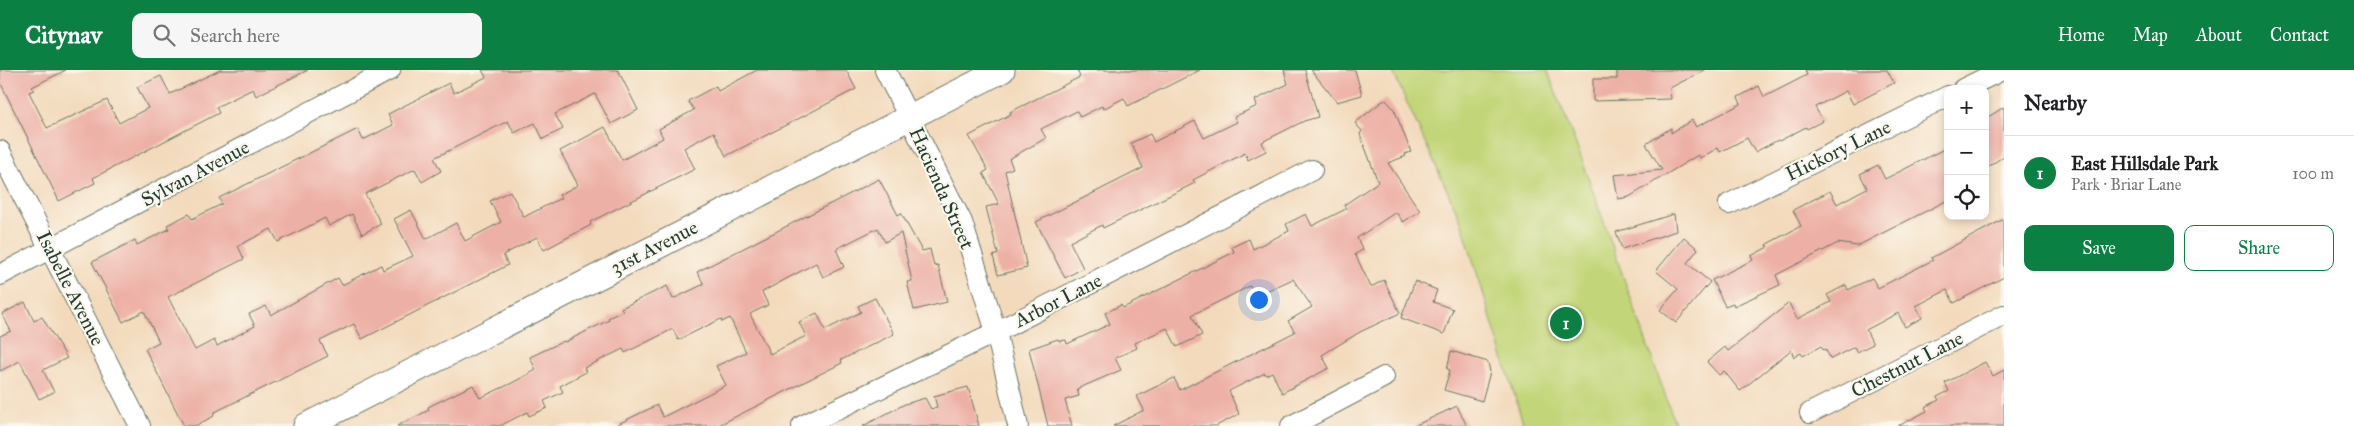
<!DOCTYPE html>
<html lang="en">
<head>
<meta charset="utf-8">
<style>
  :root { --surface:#fff; --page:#f6f6f6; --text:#202124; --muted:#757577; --line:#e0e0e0; --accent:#0b8043 }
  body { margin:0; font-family:"IM FELL Great Primer",serif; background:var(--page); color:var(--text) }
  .controls { position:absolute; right:15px; top:15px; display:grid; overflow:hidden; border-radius:10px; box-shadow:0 2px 8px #0003 }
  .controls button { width:45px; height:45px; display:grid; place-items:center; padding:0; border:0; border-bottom:1px solid var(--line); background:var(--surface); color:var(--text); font:25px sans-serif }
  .you { position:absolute; left:1258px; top:229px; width:18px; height:18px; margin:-12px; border:4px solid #fff; border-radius:50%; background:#1a73e8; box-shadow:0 0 0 8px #1a73e833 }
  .badge { display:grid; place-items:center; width:32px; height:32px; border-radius:50%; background:var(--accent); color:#fff; font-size:16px; font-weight:700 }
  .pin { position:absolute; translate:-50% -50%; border:2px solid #fff; box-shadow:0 1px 5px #0006 }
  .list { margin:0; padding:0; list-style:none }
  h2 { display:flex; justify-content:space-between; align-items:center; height:65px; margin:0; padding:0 20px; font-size:21px }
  h2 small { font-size:16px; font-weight:400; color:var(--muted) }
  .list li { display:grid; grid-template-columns:32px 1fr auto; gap:15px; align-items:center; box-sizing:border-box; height:75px; padding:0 20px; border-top:1px solid var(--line) }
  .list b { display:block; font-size:19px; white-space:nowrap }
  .list p { margin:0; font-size:16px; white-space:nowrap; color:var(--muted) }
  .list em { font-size:16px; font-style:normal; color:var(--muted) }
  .actions { display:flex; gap:10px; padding:15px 20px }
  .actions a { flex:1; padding:11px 0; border:1px solid var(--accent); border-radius:10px; text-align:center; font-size:18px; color:var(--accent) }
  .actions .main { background:var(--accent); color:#fff }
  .icon { flex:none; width:28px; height:28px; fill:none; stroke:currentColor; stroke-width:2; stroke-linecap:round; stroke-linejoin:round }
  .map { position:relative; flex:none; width:2004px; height:356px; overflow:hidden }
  header { display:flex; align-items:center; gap:30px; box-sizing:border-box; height:70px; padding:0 25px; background:var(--accent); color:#fff }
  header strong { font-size:24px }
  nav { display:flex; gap:28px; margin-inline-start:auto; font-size:18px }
  .search { width:350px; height:45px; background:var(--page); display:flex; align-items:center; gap:12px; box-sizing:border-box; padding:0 18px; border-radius:10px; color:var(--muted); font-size:19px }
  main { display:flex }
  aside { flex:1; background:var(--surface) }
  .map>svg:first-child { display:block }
  .green { fill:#c2d578; stroke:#708956 }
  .building { fill:#edb0a6 }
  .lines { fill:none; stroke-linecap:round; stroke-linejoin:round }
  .minor-casing { stroke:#697464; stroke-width:22 }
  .tertiary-casing { stroke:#697464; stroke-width:27 }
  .minor { stroke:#fff; stroke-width:20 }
  .tertiary { stroke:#fff; stroke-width:25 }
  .labels { text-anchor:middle; stroke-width:4.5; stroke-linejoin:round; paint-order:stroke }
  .street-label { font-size:20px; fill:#1f3d34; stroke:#fbf7ec }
</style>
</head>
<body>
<header>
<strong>Citynav</strong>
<div class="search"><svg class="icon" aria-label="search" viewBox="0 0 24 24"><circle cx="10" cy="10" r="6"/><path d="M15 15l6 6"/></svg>Search here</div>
<nav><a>Home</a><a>Map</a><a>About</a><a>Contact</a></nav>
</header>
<main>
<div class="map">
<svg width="2004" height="356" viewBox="0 0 2004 356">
  <rect width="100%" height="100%" fill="#fbf7ec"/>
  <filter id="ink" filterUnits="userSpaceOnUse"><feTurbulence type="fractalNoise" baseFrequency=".02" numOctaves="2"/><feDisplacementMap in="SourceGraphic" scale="10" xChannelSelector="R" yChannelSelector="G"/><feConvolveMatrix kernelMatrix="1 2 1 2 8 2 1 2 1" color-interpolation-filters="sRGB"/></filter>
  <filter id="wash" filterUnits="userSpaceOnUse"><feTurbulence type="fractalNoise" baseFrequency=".0096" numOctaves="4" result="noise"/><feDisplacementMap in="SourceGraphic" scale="20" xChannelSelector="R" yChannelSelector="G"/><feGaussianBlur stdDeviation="1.12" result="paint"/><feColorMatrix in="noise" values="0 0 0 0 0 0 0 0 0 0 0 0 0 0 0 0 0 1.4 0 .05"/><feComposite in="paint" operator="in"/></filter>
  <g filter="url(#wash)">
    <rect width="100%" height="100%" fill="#f3dabc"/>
    <path class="green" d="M 1392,0 L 1547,0 L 1582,90 L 1676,356 L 1524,356 L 1461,151 Z"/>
    <g id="blocks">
      <path class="building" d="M 0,0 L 66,0 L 32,17 L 34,20 L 29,22 L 47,58 L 107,30 L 119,53 L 148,38 L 137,17 L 161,6 L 170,24 L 220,0 L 308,0 L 256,26 L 253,19 L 216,37 L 219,43 L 93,108 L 95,113 L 59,131 L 0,12 Z
        M 482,0 L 618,0 L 638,40 L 611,54 L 595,24 L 555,44 L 563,59 L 543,69 L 535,53 L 514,63 L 508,51 L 434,88 L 441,101 L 422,112 L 415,99 L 365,124 L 381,154 L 362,164 L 352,144 L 329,156 L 325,148 L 278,172 L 271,159 L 238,176 L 244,189 L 168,227 L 195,280 L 214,270 L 217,276 L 255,256 L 249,244 L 266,236 L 271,245 L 338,208 L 342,215 L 381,195 L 383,200 L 413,186 L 394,149 L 411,140 L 426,169 L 456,153 L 465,171 L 501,152 L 490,131 L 510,121 L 524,147 L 561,128 L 559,125 L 578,115 L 560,81 L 605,57 L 622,90 L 663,68 L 659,59 L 694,40 L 688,31 L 716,16 L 718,21 L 757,0 L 846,0 L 856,19 L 726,86 L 714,62 L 684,78 L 695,99 L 590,152 L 591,155 L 544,180 L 537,167 L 503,185 L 508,195 L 362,269 L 354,254 L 320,271 L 328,286 L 213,343 L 214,346 L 195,356 L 184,356 L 145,279 L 159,272 L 144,241 L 123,252 L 92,192 L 135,170 L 137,175 L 169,159 L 167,155 L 189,144 L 192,149 L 222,134 L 219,128 L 358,59 L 363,70 L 393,55 L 388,44 L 449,13 L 454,23 L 486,7 Z
        M 1077,0 L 1200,0 L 1128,36 L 1124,28 L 1103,39 L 1102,36 L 1080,47 L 1077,41 L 1041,59 L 1046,68 L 1009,89 L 1013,98 L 1005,101 L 1027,198 L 998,205 L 993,186 L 998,184 L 986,137 L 999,134 L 983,103 L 988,100 L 969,66 L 1011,44 L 1010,42 L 1080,7 Z
        M 1284,0 L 1305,0 L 1318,47 L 1304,51 L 1262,72 L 1266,81 L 1248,90 L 1245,83 L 1193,110 L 1195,113 L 1103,158 L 1102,155 L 1070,172 L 1083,198 L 1065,208 L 1036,152 L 1143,98 L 1131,73 L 1150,64 L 1154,72 L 1195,51 L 1204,68 L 1237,52 L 1234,47 L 1257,36 L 1255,30 L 1288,14 Z
        M 1311,0 L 1355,0 L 1362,25 L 1337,32 Z
        M 1617,0 L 1705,0 L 1670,18 L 1671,29 L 1593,31 L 1593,9 L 1617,9 Z
        M 1805,0 L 1887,0 L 1894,13 L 1853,34 L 1846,21 L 1815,37 L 1823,51 L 1807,59 L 1806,57 L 1779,71 L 1778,70 L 1755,82 L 1747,68 L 1720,82 L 1718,78 L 1700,88 L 1698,85 L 1629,127 L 1618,129 L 1614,105 L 1662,100 L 1646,74 L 1671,58 L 1671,63 L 1692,50 L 1696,57 L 1741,34 L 1738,27 L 1759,16 L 1764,27 L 1807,5 Z
        M 1385,29 L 1394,39 L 1411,82 L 1405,84 L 1406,86 L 1388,93 L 1420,141 L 1403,152 L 1396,142 L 1357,168 L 1363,180 L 1355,184 L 1371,217 L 1384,210 L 1400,243 L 1360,262 L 1322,285 L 1329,298 L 1282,323 L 1272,302 L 1266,305 L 1265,303 L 1229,321 L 1239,344 L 1216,356 L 1113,356 L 1144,340 L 1137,326 L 1174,308 L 1180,320 L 1295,262 L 1288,251 L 1312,237 L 1293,209 L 1255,226 L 1250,216 L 1192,245 L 1202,265 L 1177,277 L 1167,258 L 1135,273 L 1137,278 L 1115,288 L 1121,300 L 1077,319 L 1079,326 L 1065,330 L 1072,356 L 1048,356 L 1029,279 L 1058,269 L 1059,271 L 1066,270 L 1067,274 L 1110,254 L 1105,243 L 1121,235 L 1123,238 L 1234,182 L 1232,177 L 1249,169 L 1253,179 L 1289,161 L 1286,154 L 1306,144 L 1312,156 L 1346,139 L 1344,135 L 1378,112 L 1360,64 L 1362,61 L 1355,53 Z
        M 2004,37 L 2004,86 L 1985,99 L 1985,49 Z
        M 1948,77 L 1948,130 L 1857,176 L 1838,173 L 1776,205 L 1780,215 L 1734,236 L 1733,233 L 1725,236 L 1712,210 L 1753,190 L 1751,186 L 1768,177 L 1767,174 L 1801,156 L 1793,140 L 1830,121 L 1837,134 L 1867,118 L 1860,104 L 1878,95 L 1885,109 Z
        M 879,109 L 898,145 L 901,143 L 922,181 L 930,179 L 934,196 L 938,195 L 947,232 L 914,240 L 907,212 L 912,211 L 901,163 L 885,172 L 878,158 L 836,179 L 844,197 L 823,207 L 816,193 L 762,222 L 768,235 L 750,244 L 770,284 L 806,266 L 799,252 L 817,243 L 825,260 L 861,242 L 858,236 L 875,228 L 894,264 L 841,290 L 842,293 L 717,356 L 614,356 L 657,335 L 663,347 L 726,315 L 716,296 L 746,282 L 730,248 L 722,252 L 721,249 L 678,270 L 673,259 L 625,283 L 623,279 L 584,298 L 586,302 L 560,316 L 563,322 L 544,331 L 547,338 L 529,346 L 527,342 L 500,356 L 397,356 L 429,340 L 428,337 L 473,315 L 480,328 L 512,313 L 536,300 L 530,287 L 564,271 L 565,272 L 609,250 L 608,248 L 623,241 L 621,238 L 667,216 L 673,229 L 704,214 L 697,202 Z
        M 1674,144 L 1676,161 L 1622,179 L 1616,162 Z
        M 2004,149 L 2004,207 L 1954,233 L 1947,220 L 1916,236 L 1922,248 L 1905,257 L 1898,243 L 1866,260 L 1873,274 L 1857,282 L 1854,277 L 1831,289 L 1825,279 L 1823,280 L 1821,276 L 1803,286 L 1801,283 L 1794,287 L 1791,280 L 1740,321 L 1724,301 L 1719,305 L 1707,292 L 1725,277 L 1728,281 L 1789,233 L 1797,249 L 1831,232 L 1827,225 L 1846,215 L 1848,220 L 1872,208 L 1878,218 L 1933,190 L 1931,188 Z
        M 1684,167 L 1698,179 L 1687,193 L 1710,212 L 1676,253 L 1660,240 L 1678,219 L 1656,201 Z
        M 1415,211 L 1437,220 L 1433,232 L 1453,239 L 1444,264 L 1401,248 Z
        M 25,232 L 34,251 L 42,247 L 67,288 L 43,300 L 54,322 L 39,329 L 20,291 L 0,301 L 0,266 L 11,261 L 2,244 Z
        M 1451,281 L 1488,292 L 1490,302 L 1482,331 L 1444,320 L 1450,300 L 1447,299 Z
        M 1985,292 L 1993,306 L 2004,300 L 2004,356 L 1898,356 L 1927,341 L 1925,337 L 1939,330 L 1937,327 L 1949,321 L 1945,313 Z
        M 968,317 L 979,356 L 863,356 L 905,334 L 925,328 L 931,339 L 937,337 L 934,326 Z
        M 1457,336 L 1467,356 L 1414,356 Z"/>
    </g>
  </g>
  <g filter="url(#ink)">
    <use href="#blocks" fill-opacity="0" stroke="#697464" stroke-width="1"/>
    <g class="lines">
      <g class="minor-casing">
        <path id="minor" d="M 885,0 L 962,152 L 996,262 L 1018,356
          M 1963,19 L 2002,0
          M 0,81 L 140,356
          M 1729,134 L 1948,26
          M 0,205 L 390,0
          M 1810,343 L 2004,245
          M 802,356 L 996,262 L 1312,100
          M 1291,356 L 1384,307"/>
      </g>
      <g class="tertiary-casing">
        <path id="tertiary" d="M 306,356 L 1002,0"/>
      </g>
      <use href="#minor" class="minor"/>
      <use href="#tertiary" class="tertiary"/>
    </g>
  </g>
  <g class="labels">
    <g class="street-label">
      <text transform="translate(1838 80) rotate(-26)" y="7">Hickory Lane</text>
      <text transform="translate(195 103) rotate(-28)" y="7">Sylvan Avenue</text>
      <text transform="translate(942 118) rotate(66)" y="7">Hacienda Street</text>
      <text transform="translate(654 177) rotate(-27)" y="7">31st Avenue</text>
      <text transform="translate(71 218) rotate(63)" y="7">Isabelle Avenue</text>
      <text transform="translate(1058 230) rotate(-27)" y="7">Arbor Lane</text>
      <text transform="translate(1907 294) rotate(-27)" y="7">Chestnut Lane</text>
    </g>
  </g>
</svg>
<div class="controls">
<button>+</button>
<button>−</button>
<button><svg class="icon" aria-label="locate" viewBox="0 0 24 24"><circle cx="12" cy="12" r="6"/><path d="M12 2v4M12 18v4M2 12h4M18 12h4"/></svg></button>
</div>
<div class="you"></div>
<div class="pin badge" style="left:1566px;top:253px">1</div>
</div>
<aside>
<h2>Nearby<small></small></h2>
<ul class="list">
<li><span class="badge">1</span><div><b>East Hillsdale Park</b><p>Park · Briar Lane</p></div><em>100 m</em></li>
</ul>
<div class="actions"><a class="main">Save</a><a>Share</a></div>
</aside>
</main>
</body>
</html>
